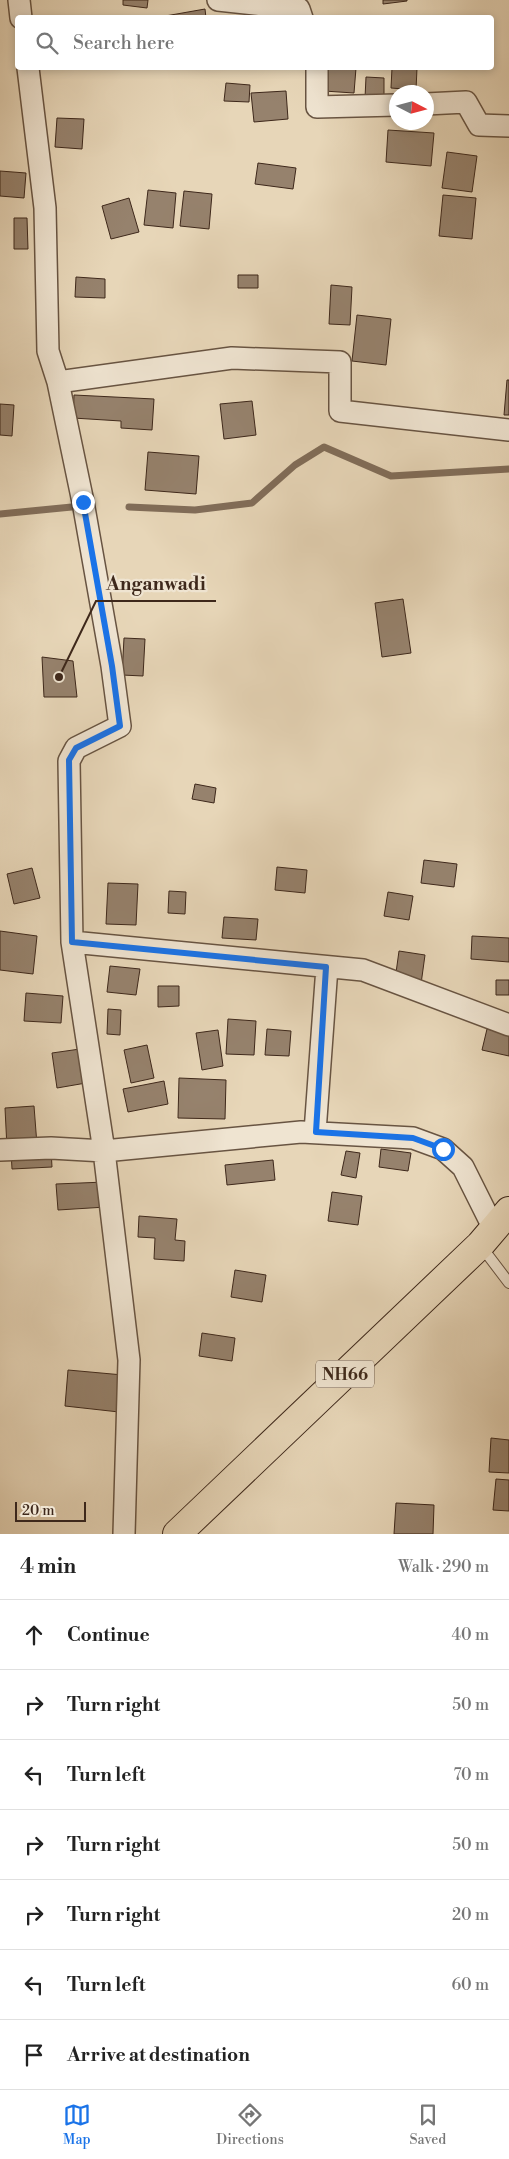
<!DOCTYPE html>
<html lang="en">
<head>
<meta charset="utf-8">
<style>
  :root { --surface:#fff; --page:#f2f2f2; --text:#222; --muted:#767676; --line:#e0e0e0; --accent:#1a73e8 }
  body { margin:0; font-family:"Libre Bodoni",serif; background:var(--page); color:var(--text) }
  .compass { position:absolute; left:389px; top:85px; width:45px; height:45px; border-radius:50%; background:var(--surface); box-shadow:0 2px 8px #0003; rotate:96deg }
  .scale { position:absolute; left:15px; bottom:12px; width:71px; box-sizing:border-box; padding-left:5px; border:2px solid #3e281b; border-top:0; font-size:14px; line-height:18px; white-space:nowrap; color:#3e281b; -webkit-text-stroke:4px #efe4d1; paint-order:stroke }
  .stop { position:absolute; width:15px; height:15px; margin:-11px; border:4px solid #1a73e8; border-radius:50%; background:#fff }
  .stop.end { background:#1a73e8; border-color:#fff; box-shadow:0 1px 5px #0008 }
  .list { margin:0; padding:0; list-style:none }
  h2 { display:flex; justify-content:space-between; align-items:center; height:65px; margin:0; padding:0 20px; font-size:21px }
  h2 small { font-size:16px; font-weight:400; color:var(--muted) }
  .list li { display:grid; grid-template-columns:32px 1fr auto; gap:15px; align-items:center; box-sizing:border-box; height:70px; padding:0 20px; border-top:1px solid var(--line) }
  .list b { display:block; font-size:19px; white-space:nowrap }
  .list em { font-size:16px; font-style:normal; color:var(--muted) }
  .icon { flex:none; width:28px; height:28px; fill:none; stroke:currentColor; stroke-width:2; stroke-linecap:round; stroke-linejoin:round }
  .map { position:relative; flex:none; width:509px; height:1534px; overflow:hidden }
  .search { position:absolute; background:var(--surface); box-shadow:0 2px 8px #0003; left:15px; right:15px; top:15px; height:55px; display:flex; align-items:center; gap:12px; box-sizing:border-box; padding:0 18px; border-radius:5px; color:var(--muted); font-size:19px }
  .sheet { height:555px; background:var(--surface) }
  nav { display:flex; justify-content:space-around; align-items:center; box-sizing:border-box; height:70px; border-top:1px solid var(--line); background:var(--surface); font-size:14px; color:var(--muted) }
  nav a { display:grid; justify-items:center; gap:2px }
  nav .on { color:var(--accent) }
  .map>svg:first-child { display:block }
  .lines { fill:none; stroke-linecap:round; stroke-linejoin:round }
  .stream { stroke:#816d59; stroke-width:7 }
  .building { fill:#96826d; stroke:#3e281b }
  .lane-casing { stroke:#685442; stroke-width:12 }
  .street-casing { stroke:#685442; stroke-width:24 }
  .highway-casing { stroke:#3e281b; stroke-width:30 }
  .lane { stroke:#efe4d1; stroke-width:10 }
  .street { stroke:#efe4d1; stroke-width:21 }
  .highway { stroke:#e7d6b8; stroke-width:28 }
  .route { stroke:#1a73e8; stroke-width:6 }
  .labels { text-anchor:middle; stroke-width:4.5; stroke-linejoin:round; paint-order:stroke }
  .shield { fill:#efe4d1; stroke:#736052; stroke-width:1 }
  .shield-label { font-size:16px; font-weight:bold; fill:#3e281b }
  .leader { fill:none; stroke:#3e281b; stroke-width:2 }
  .callout-dot { fill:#3e281b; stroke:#efe4d1; stroke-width:2 }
  .callout-label { font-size:19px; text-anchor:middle; font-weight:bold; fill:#3e281b; stroke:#efe4d1; stroke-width:4.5; stroke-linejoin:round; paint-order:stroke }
</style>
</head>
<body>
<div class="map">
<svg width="509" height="1534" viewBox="0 0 509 1534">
  <rect width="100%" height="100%" fill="#e7d6b8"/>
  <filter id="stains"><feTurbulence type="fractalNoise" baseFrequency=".004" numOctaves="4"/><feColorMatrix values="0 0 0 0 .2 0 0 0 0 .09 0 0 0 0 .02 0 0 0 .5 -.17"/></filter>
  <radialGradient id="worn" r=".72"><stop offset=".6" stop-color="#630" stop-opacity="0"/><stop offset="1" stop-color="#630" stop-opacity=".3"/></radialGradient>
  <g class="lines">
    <path class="stream" d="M 129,507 L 195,510 L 252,503 L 295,465 L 324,447 L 391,476 L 509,469
      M 0,514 L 82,506"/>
  </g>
  <path class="building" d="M 123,0 L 148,0 L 147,8 L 123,5 Z
    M 383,0 L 407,0 L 407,1 L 383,4 Z
    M 205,9 L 206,18 L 154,18 Z
    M 326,68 L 356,68 L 354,93 L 324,91 Z
    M 392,68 L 417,68 L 416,90 L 391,88 Z
    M 366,77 L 384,78 L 384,99 L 365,98 Z
    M 226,83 L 250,85 L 249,102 L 224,101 Z
    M 286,91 L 288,119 L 254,122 L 251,93 Z
    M 57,118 L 84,119 L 82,149 L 55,147 Z
    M 388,130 L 434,133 L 431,166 L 386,162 Z
    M 447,152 L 477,156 L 472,192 L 442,188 Z
    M 258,163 L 296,168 L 293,189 L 255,184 Z
    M 0,171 L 26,173 L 24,198 L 0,196 Z
    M 148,190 L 176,193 L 173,228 L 144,225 Z
    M 184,191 L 212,194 L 209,229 L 180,226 Z
    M 443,195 L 476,198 L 472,239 L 439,236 Z
    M 129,198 L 139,232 L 111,239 L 102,206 Z
    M 14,218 L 27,218 L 28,249 L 14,249 Z
    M 238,275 L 258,275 L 258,288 L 238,288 Z
    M 76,277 L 105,279 L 105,298 L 75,297 Z
    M 331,285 L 352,287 L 350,325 L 329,324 Z
    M 357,315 L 391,319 L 386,365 L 352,361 Z
    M 507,380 L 509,380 L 509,415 L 504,415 Z
    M 74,395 L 154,399 L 152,430 L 121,428 L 121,421 L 73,418 Z
    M 252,401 L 256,435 L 224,439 L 220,404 Z
    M 0,404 L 14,405 L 12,436 L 0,435 Z
    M 148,452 L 199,456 L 196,494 L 145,490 Z
    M 403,599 L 411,653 L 382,657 L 375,603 Z
    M 124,638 L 145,639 L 143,676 L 122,675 Z
    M 42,657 L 73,661 L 77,697 L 44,697 Z
    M 195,784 L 216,788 L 214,803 L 192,799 Z
    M 424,860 L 457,864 L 454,887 L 421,883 Z
    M 277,867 L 307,870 L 305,893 L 275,890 Z
    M 32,868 L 40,898 L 14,904 L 7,874 Z
    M 108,883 L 138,884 L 136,925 L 106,924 Z
    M 169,891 L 186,892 L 185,914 L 168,913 Z
    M 388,892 L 413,896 L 409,920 L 384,916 Z
    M 224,917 L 258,919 L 256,940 L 222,938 Z
    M 0,931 L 37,936 L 33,974 L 0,970 Z
    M 472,936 L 509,938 L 509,962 L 471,959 Z
    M 399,951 L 425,955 L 421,984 L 395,980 Z
    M 110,966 L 140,969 L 136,995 L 107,992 Z
    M 496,980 L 509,980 L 509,995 L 496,995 Z
    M 158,986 L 179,986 L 179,1006 L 158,1007 Z
    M 26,993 L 63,996 L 61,1023 L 24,1021 Z
    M 108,1009 L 121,1010 L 120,1035 L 107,1034 Z
    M 228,1019 L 256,1021 L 254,1055 L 226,1054 Z
    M 267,1029 L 291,1031 L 289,1056 L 265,1055 Z
    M 487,1029 L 509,1034 L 509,1056 L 482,1050 Z
    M 218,1030 L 223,1066 L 202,1070 L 196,1033 Z
    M 147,1045 L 154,1078 L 131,1083 L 124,1050 Z
    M 80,1049 L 86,1083 L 57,1088 L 52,1053 Z
    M 179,1078 L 226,1080 L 225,1119 L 178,1118 Z
    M 164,1081 L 168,1104 L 128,1112 L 123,1089 Z
    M 34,1106 L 37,1145 L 7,1148 L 5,1108 Z
    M 381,1149 L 411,1153 L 408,1171 L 379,1167 Z
    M 51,1150 L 52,1167 L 12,1169 L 11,1151 Z
    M 346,1151 L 360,1153 L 356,1178 L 341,1175 Z
    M 273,1160 L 275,1180 L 227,1185 L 225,1165 Z
    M 105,1182 L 106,1207 L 58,1210 L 56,1184 Z
    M 332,1192 L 362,1196 L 358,1225 L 328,1221 Z
    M 139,1216 L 177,1219 L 175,1240 L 185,1241 L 184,1261 L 154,1259 L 155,1238 L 138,1237 Z
    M 235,1270 L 266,1275 L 262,1302 L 231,1297 Z
    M 202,1333 L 235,1338 L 232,1361 L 199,1356 Z
    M 68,1370 L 123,1375 L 119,1412 L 65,1406 Z
    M 491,1438 L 509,1440 L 509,1473 L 489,1472 Z
    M 496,1479 L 509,1480 L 509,1511 L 493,1510 Z
    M 396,1503 L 434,1505 L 433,1534 L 394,1534 Z"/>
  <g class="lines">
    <g class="lane-casing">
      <path id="lane" d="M 481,1246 L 509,1283"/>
    </g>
    <g class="street-casing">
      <path id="street" d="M 19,0 L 21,18
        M 218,0 L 299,9 L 302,18
        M 28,68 L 45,208 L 48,351 L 58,382 L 83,502 L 112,666 L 120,726 L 76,748 L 69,761 L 72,942 L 104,1151 L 129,1360 L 124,1534
        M 317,68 L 317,107 L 396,105
        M 426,104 L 466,102 L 479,125 L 509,126
        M 58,382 L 232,358 L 340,362 L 340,411 L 509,430
        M 72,942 L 363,970 L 509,1025
        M 315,1132 L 327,967
        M 0,1150 L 51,1148 L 104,1151 L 301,1132 L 413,1138 L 443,1149 L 463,1167 L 494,1229"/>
    </g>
    <g class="highway-casing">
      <path id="highway" d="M 177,1534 L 480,1245 L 509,1211"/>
    </g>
    <use href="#lane" class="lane"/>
    <use href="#street" class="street"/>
    <use href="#highway" class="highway"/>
  </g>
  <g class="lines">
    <path class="route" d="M 83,502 L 112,666 L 120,726 L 76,748 L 69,760 L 72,942 L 326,967 L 316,1132 L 413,1138 L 443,1149"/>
  </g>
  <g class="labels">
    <rect class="shield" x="316" y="1360.5" width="58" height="27" rx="4"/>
    <g class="shield-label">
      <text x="345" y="1380">NH66</text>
    </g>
  </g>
  <path class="leader" d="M59 677L96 601H216"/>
  <circle class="callout-dot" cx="59" cy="677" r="5"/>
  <g class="callout-label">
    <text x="156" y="590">Anganwadi</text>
  </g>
  <rect width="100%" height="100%" filter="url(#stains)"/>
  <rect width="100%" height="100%" fill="url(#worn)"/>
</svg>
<svg class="compass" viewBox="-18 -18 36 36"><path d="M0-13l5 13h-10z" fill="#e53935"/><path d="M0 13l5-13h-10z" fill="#767676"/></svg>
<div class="scale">20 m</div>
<div class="stop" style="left:443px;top:1149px"></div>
<div class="stop end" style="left:83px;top:502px"></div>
<div class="search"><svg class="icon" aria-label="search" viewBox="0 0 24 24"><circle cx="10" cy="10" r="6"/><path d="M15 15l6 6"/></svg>Search here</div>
</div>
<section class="sheet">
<h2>4 min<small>Walk · 290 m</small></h2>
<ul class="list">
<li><svg class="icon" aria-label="ahead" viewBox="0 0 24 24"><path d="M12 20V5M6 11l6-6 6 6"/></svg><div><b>Continue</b></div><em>40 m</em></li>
<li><svg class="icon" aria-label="right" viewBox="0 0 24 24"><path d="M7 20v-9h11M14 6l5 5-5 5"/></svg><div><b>Turn right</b></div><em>50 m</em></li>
<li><svg class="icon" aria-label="left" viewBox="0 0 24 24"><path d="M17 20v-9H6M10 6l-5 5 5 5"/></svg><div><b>Turn left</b></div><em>70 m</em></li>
<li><svg class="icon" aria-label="right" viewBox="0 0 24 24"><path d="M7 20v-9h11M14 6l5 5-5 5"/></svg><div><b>Turn right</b></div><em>50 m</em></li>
<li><svg class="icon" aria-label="right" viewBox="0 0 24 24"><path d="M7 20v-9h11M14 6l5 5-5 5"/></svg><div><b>Turn right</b></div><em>20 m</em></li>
<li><svg class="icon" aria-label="left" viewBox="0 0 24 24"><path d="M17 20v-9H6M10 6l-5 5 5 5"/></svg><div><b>Turn left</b></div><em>60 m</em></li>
<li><svg class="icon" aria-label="arrive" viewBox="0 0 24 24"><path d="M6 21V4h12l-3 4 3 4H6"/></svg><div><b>Arrive at destination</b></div></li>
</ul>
</section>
<nav>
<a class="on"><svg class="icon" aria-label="map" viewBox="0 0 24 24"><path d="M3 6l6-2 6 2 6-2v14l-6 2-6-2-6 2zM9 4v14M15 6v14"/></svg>Map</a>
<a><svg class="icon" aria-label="directions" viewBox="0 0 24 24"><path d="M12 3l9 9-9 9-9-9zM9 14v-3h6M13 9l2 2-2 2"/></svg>Directions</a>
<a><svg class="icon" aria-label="saved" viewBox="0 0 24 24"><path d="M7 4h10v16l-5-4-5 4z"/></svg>Saved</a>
</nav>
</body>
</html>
